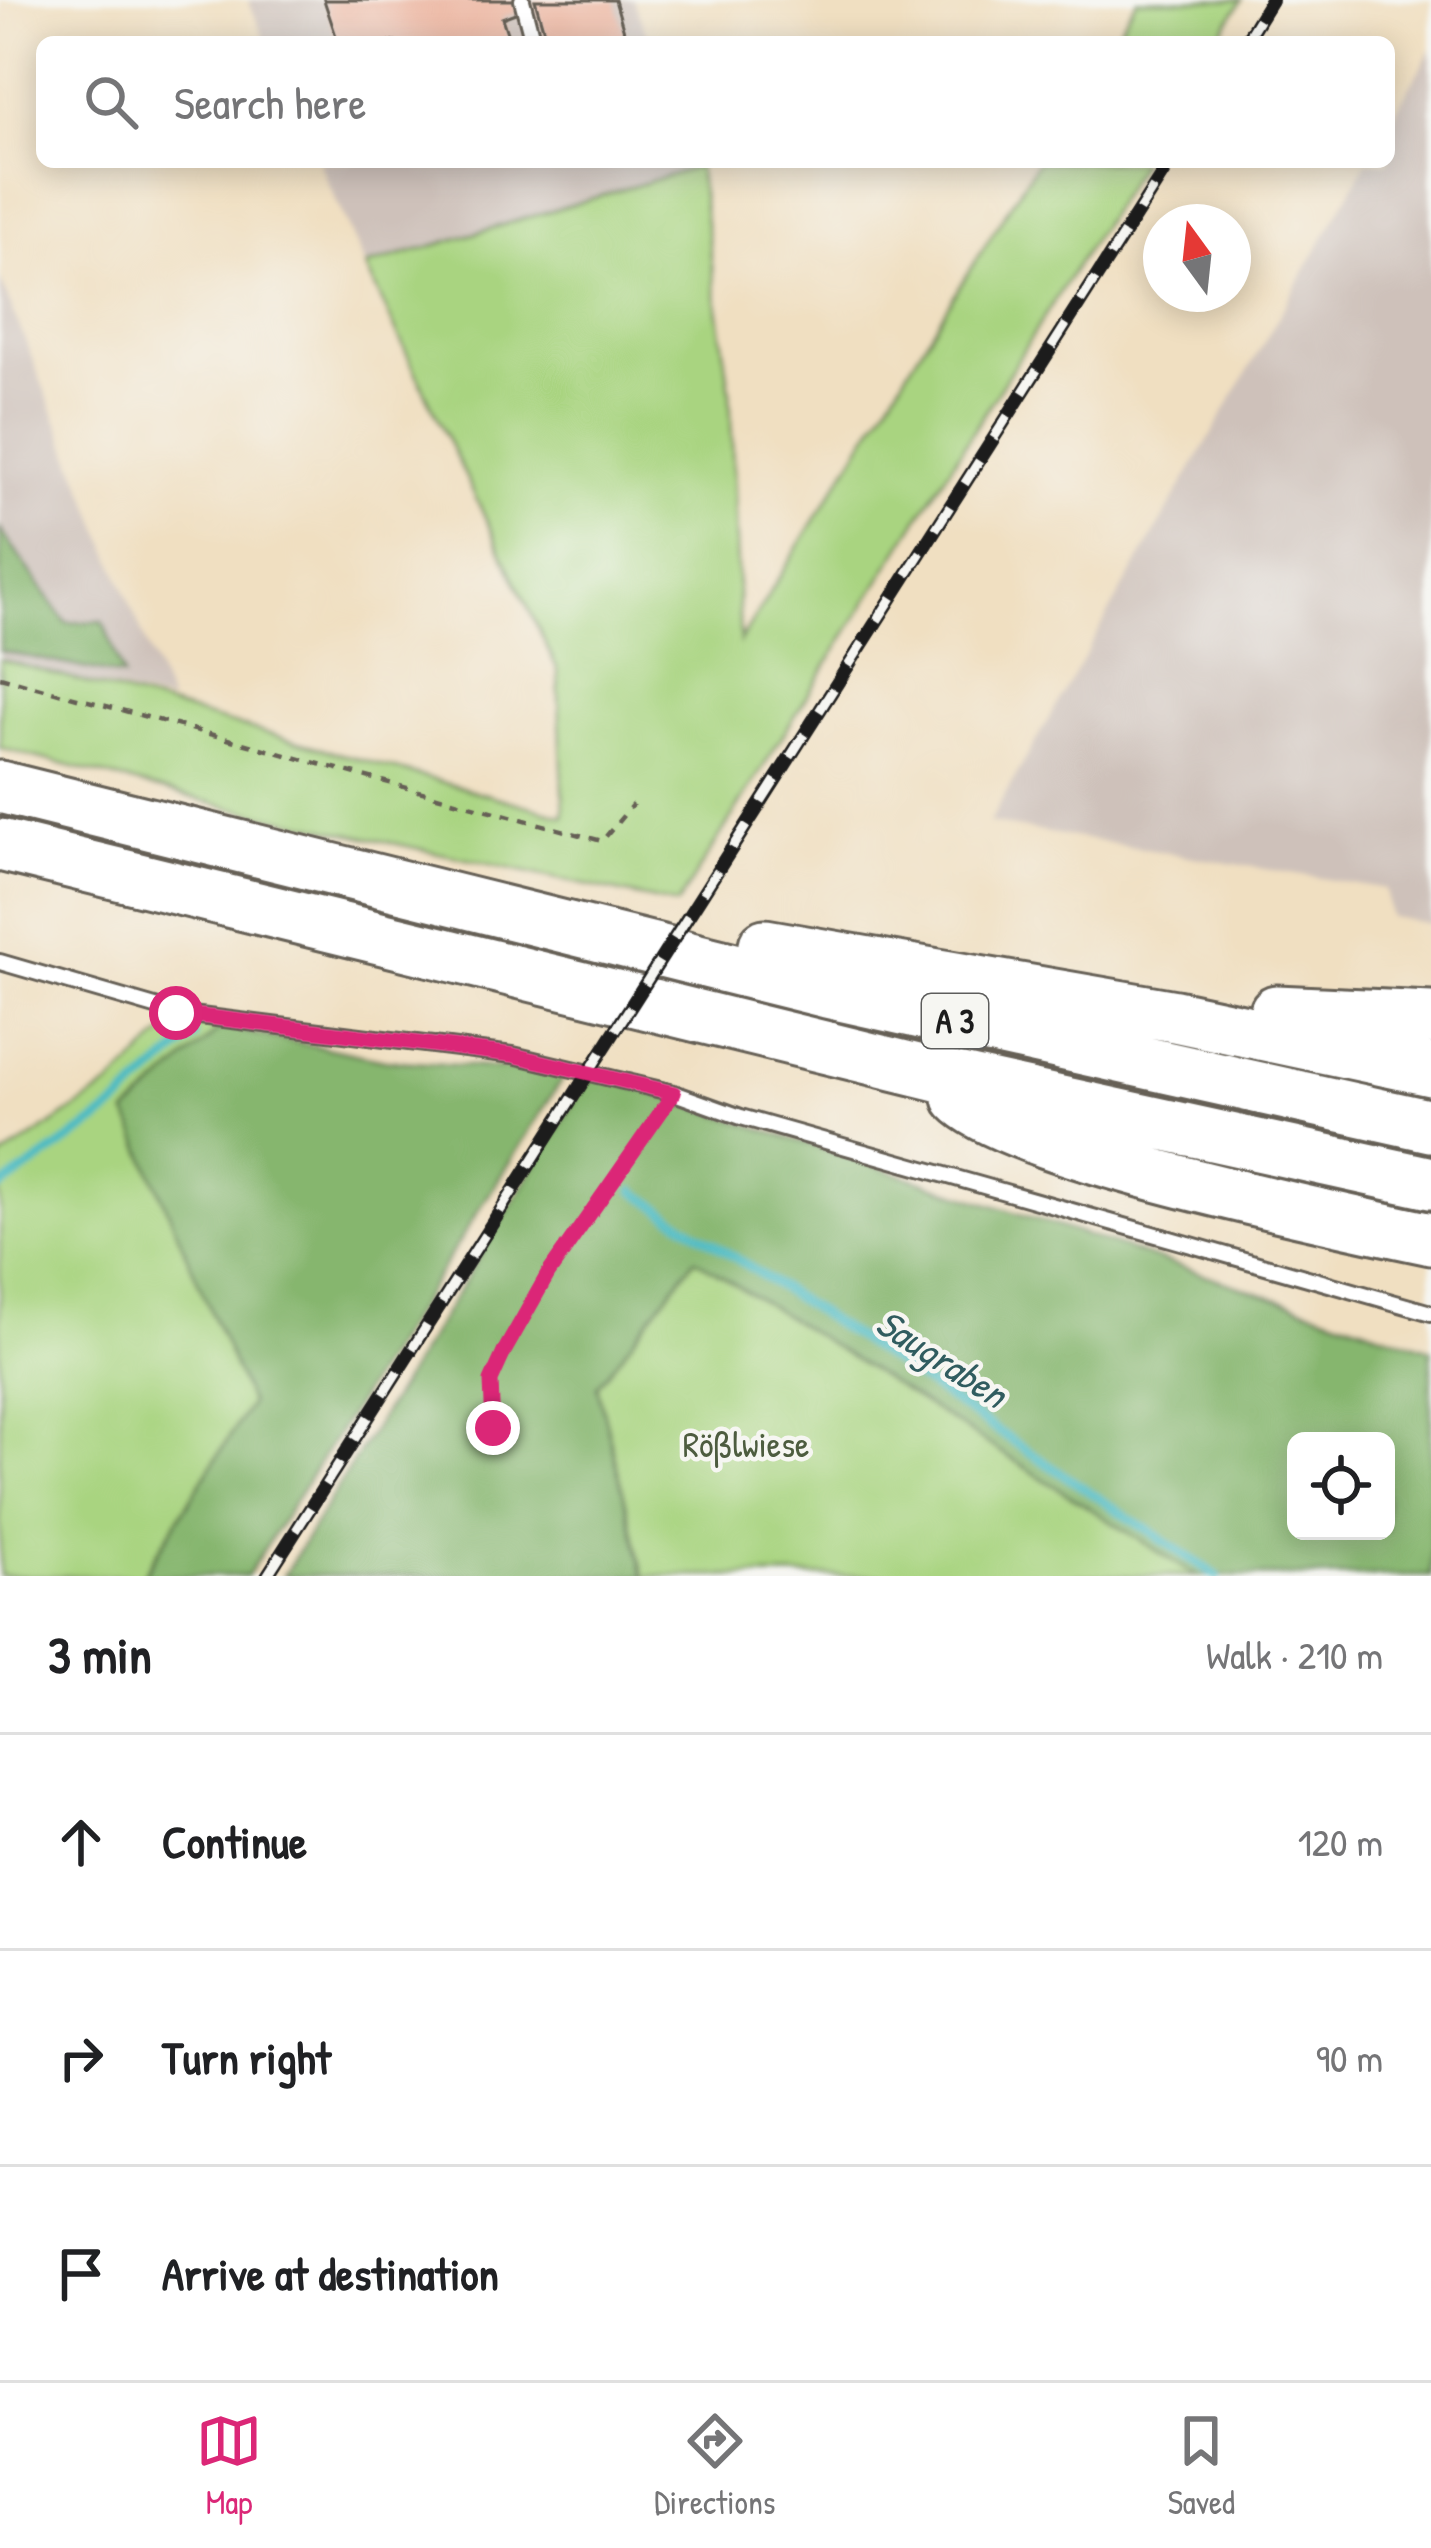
<!DOCTYPE html>
<html lang="en">
<head>
<meta charset="utf-8">
<style>
  :root { --surface:#fff; --page:#f6f6f6; --text:#202124; --muted:#757577; --line:#e0e0e0; --accent:#db2777 }
  body { margin:0; font-family:"Patrick Hand",sans-serif; background:var(--page); color:var(--text) }
  .controls { position:absolute; right:36px; bottom:36px; display:grid; overflow:hidden; border-radius:18px; box-shadow:0 6px 30px #0003 }
  .controls button { width:108px; height:108px; display:grid; place-items:center; padding:0; border:0; border-bottom:3px solid var(--line); background:var(--surface); color:var(--text); font:60px sans-serif }
  .compass { position:absolute; left:1143px; top:204px; width:108px; height:108px; border-radius:50%; background:var(--surface); box-shadow:0 6px 30px #0003; rotate:345deg }
  .stop { position:absolute; width:36px; height:36px; margin:-27px; border:9px solid #db2777; border-radius:50%; background:#fff }
  .stop.end { background:#db2777; border-color:#fff; box-shadow:0 3px 12px #0008 }
  .list { margin:0; padding:0; list-style:none }
  h2 { display:flex; justify-content:space-between; align-items:center; height:156px; margin:0; padding:0 48px; font-size:51px }
  h2 small { font-size:39px; font-weight:400; color:var(--muted) }
  .list li { display:grid; grid-template-columns:78px 1fr auto; gap:36px; align-items:center; box-sizing:border-box; height:216px; padding:0 48px; border-top:3px solid var(--line) }
  .list b { display:block; font-size:45px; white-space:nowrap }
  .list em { font-size:39px; font-style:normal; color:var(--muted) }
  .icon { flex:none; width:66px; height:66px; fill:none; stroke:currentColor; stroke-width:2; stroke-linecap:round; stroke-linejoin:round }
  .map { position:relative; flex:none; width:1431px; height:1576px; overflow:hidden }
  .search { position:absolute; background:var(--surface); box-shadow:0 6px 30px #0003; left:36px; right:36px; top:36px; height:132px; display:flex; align-items:center; gap:30px; box-sizing:border-box; padding:0 42px; border-radius:18px; color:var(--muted); font-size:45px }
  .sheet { height:804px; background:var(--surface) }
  nav { display:flex; justify-content:space-around; align-items:center; box-sizing:border-box; height:168px; border-top:3px solid var(--line); background:var(--surface); font-size:33px; color:var(--muted) }
  nav a { display:grid; justify-items:center; gap:6px }
  nav .on { color:var(--accent) }
  .map>svg:first-child { display:block }
  .industrial { fill:#cec1ba }
  .green { fill:#a9d480; stroke:#62784e; stroke-width:3 }
  .forest { fill:#86b66e; stroke:#516945; stroke-width:3; fill-rule:evenodd }
  .lines { fill:none; stroke-linecap:round; stroke-linejoin:round }
  .stream { stroke:#4dbbc3; stroke-width:9 }
  .building { fill:#ecb39e }
  .lane-casing { stroke:#666056; stroke-width:20 }
  .highway-casing { stroke:#666056; stroke-width:57 }
  .path { stroke:#666056; stroke-width:4.5; stroke-dasharray:9 9; stroke-linecap:butt }
  .lane { stroke:#fff; stroke-width:14 }
  .highway { stroke:#fff; stroke-width:51 }
  .rail-casing { stroke:#1c1c1c; stroke-width:14 }
  .rail { stroke:#f6f6f2; stroke-width:9; stroke-dasharray:27; stroke-linecap:butt }
  .route { stroke:#db2777; stroke-width:15 }
  .labels { text-anchor:middle; stroke-width:9; stroke-linejoin:round; paint-order:stroke }
  .shield { fill:#f6f6f2; stroke:#5d5d5c; stroke-width:3 }
  .shield-label { font-size:33px; font-weight:bold; fill:#1c1c1c }
  .park-label { font-size:36px; fill:#4d5c3f; stroke:#f6f6f2 }
  .water-label { font-size:39px; font-style:italic; fill:#305c5f; stroke:#f6f6f2 }
</style>
</head>
<body>
<div class="map">
<svg width="1431" height="1576" viewBox="0 0 1431 1576">
  <rect width="100%" height="100%" fill="#f6f6f2"/>
  <filter id="ink" filterUnits="userSpaceOnUse"><feTurbulence type="fractalNoise" baseFrequency=".00833" numOctaves="2"/><feDisplacementMap in="SourceGraphic" scale="24" xChannelSelector="R" yChannelSelector="G"/><feConvolveMatrix kernelMatrix="1 2 1 2 8 2 1 2 1" color-interpolation-filters="sRGB"/></filter>
  <filter id="wash" filterUnits="userSpaceOnUse"><feTurbulence type="fractalNoise" baseFrequency=".004" numOctaves="4" result="noise"/><feDisplacementMap in="SourceGraphic" scale="48" xChannelSelector="R" yChannelSelector="G"/><feGaussianBlur stdDeviation="2.7" result="paint"/><feColorMatrix in="noise" values="0 0 0 0 0 0 0 0 0 0 0 0 0 0 0 0 0 1.4 0 .05"/><feComposite in="paint" operator="in"/></filter>
  <g filter="url(#wash)">
    <rect width="100%" height="100%" fill="#f0dfc1"/>
    <path class="industrial" d="M 248,0 L 633,0 L 650,42 L 266,42 Z
      M 1431,49 L 1431,924 L 1390,917 L 1385,889 L 989,823 L 1367,162 L 1389,162 L 1389,123 Z
      M 319,162 L 696,162 L 698,167 L 365,266 Z
      M 0,278 L 170,703 L 0,659 Z"/>
    <path class="green" d="M 1137,0 L 1242,0 L 1216,42 L 1111,42 Z
      M 1037,162 L 1141,162 L 677,905 L 232,808 L 0,748 L 0,659 L 564,816 L 558,670 L 365,266 L 698,167 L 730,391 L 740,641 Z
      M 177,1021 L 222,1027 L 127,1114 L 250,1404 L 142,1576 L 0,1576 L 0,1159 L 112,1084 Z
      M 695,1258 L 1197,1576 L 644,1576 L 597,1386 Z"/>
    <path class="forest" d="M 0,529 L 66,623 L 103,621 L 123,676 L 0,651 Z
      M 222,1027 L 385,1060 L 566,1073 L 247,1576 L 143,1576 L 250,1404 L 127,1114 Z
      M 592,1073 L 1431,1349 L 1431,1576 L 1197,1576 L 695,1259 L 597,1386 L 644,1576 L 283,1576 ZM 1296,1441 L 1386,1441 L 1386,1531 L 1296,1531 Z"/>
    <g class="lines">
      <path class="stream" d="M 0,1188 L 107,1114 L 195,1036
        M 634,1191 L 1217,1576"/>
    </g>
    <g id="blocks">
      <path class="building" d="M 324,0 L 514,0 L 518,12 L 502,18 L 510,42 L 338,42 Z
        M 535,0 L 615,0 L 627,42 L 547,42 Z"/>
    </g>
  </g>
  <g filter="url(#ink)">
    <use href="#blocks" fill-opacity="0" stroke="#666056" stroke-width="3"/>
    <g class="lines">
      <g class="lane-casing">
        <path id="lane" d="M 522,0 L 533,42
          M 0,962 L 176,1013 L 513,1055 L 674,1093 L 741,1117 L 1431,1313"/>
      </g>
      <g class="highway-casing">
        <path id="highway" d="M 0,787 L 827,992 L 1431,1126
          M 0,845 L 938,1075 L 1431,1183
          M 765,945 L 1175,1016 L 1431,1070
          M 1276,1011 L 1431,1018
          M 959,1098 C 1009,1152 1343,1220 1431,1239"/>
      </g>
      <path class="path" d="M 0,677 L 602,841 L 633,804
        M 493,1428 L 491,1381 L 505,1350 L 548,1274 L 660,1112"/>
      <use href="#lane" class="lane"/>
      <use href="#highway" class="highway"/>
      <g class="rail-casing">
        <path id="rail" d="M 1245,42 L 1271,0
          M 267,1576 L 1170,162"/>
      </g>
      <use href="#rail" class="rail"/>
    </g>
  </g>
  <g class="lines" filter="url(#ink)">
    <path class="route" d="M 176,1013 L 513,1055 L 674,1093 L 548,1274 L 505,1350 L 491,1381 L 493,1428"/>
  </g>
  <g class="labels">
    <rect class="shield" x="922" y="994" width="66" height="54" rx="9"/>
    <g class="shield-label">
      <text x="955" y="1033">A 3</text>
    </g>
    <g class="park-label">
      <text x="746" y="1457">Rößlwiese</text>
    </g>
    <g class="water-label">
      <text transform="translate(942 1358) rotate(33)" y="14">Saugraben</text>
    </g>
  </g>
</svg>
<div class="controls">
<button><svg class="icon" aria-label="locate" viewBox="0 0 24 24"><circle cx="12" cy="12" r="6"/><path d="M12 2v4M12 18v4M2 12h4M18 12h4"/></svg></button>
</div>
<svg class="compass" viewBox="-18 -18 36 36"><path d="M0-13l5 13h-10z" fill="#e53935"/><path d="M0 13l5-13h-10z" fill="#757577"/></svg>
<div class="stop" style="left:176px;top:1013px"></div>
<div class="stop end" style="left:493px;top:1428px"></div>
<div class="search"><svg class="icon" aria-label="search" viewBox="0 0 24 24"><circle cx="10" cy="10" r="6"/><path d="M15 15l6 6"/></svg>Search here</div>
</div>
<section class="sheet">
<h2>3 min<small>Walk · 210 m</small></h2>
<ul class="list">
<li><svg class="icon" aria-label="ahead" viewBox="0 0 24 24"><path d="M12 20V5M6 11l6-6 6 6"/></svg><div><b>Continue</b></div><em>120 m</em></li>
<li><svg class="icon" aria-label="right" viewBox="0 0 24 24"><path d="M7 20v-9h11M14 6l5 5-5 5"/></svg><div><b>Turn right</b></div><em>90 m</em></li>
<li><svg class="icon" aria-label="arrive" viewBox="0 0 24 24"><path d="M6 21V4h12l-3 4 3 4H6"/></svg><div><b>Arrive at destination</b></div></li>
</ul>
</section>
<nav>
<a class="on"><svg class="icon" aria-label="map" viewBox="0 0 24 24"><path d="M3 6l6-2 6 2 6-2v14l-6 2-6-2-6 2zM9 4v14M15 6v14"/></svg>Map</a>
<a><svg class="icon" aria-label="directions" viewBox="0 0 24 24"><path d="M12 3l9 9-9 9-9-9zM9 14v-3h6M13 9l2 2-2 2"/></svg>Directions</a>
<a><svg class="icon" aria-label="saved" viewBox="0 0 24 24"><path d="M7 4h10v16l-5-4-5 4z"/></svg>Saved</a>
</nav>
</body>
</html>
